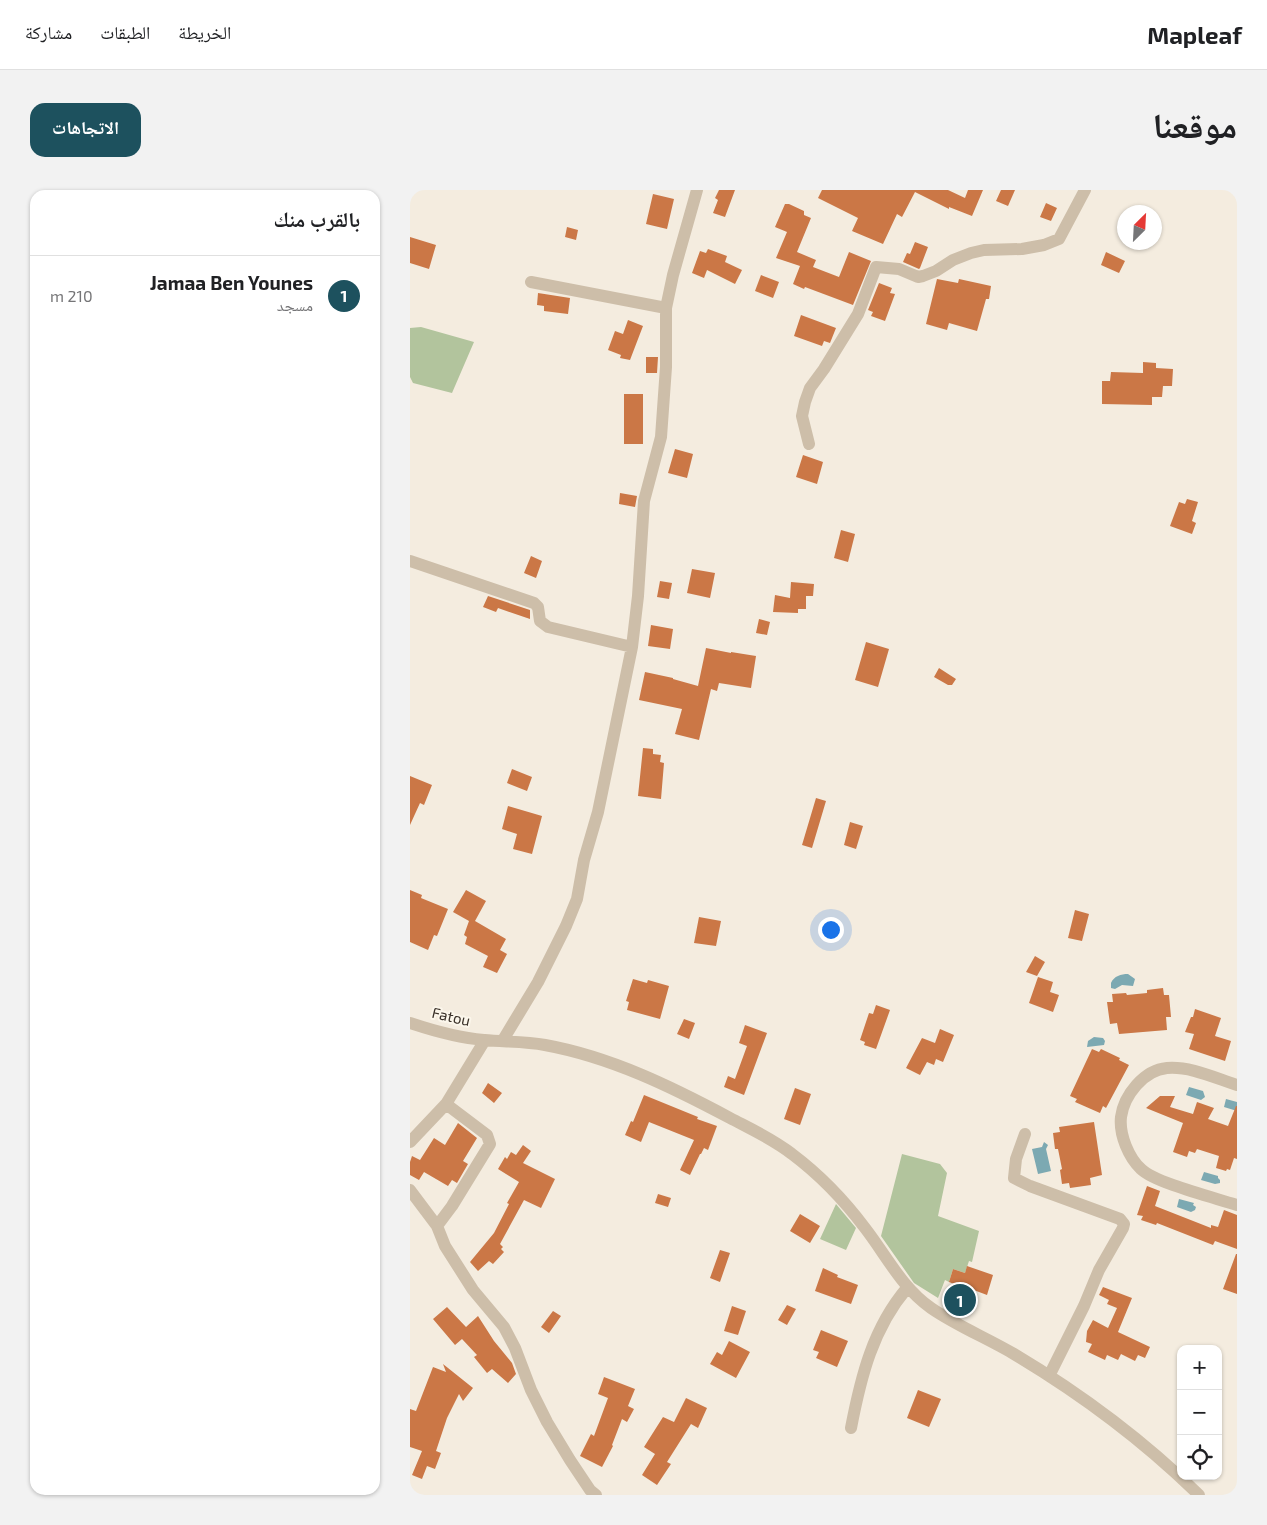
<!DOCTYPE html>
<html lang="ar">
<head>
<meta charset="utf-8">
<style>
  :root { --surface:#fff; --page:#f2f2f2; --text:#202124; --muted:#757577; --line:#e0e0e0; --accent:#1d515e }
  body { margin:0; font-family:"Exo 2","Noto Naskh Arabic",sans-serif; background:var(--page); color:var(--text); direction:rtl }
  .controls { position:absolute; right:15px; bottom:15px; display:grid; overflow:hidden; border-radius:10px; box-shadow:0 1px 4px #0004 }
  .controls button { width:45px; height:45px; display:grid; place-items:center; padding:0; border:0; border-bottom:1px solid var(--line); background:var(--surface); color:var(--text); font:25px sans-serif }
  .compass { position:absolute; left:707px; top:15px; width:45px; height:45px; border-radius:50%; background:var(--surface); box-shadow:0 1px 4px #0004; rotate:24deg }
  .you { position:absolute; left:420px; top:739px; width:18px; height:18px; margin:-12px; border:4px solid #fff; border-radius:50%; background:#1a73e8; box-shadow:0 0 0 8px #1a73e833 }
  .badge { display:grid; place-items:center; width:32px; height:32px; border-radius:50%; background:var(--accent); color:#fff; font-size:16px; font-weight:700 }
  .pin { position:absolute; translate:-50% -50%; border:2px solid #fff; box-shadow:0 1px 5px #0006 }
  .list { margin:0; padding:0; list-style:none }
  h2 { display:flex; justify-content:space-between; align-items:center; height:65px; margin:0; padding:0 20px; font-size:21px }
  h2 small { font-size:16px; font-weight:400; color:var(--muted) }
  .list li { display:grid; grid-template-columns:32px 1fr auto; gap:15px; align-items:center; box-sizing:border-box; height:80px; padding:0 20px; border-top:1px solid var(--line) }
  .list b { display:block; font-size:19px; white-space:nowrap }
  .list p { margin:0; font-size:16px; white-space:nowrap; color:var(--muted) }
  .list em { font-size:16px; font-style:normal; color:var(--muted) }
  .icon { flex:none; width:28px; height:28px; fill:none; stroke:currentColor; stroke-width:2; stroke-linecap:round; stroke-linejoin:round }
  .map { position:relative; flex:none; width:827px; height:1305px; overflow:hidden; direction:ltr; border-radius:15px }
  header { display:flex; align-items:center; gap:30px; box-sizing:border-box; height:70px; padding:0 25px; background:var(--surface); border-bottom:1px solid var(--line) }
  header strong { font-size:24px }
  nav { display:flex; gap:28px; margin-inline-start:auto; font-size:18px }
  .intro { display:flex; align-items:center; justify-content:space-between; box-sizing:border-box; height:120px; padding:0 30px }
  h1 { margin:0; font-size:35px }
  .button { padding:12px 22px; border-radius:15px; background:var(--accent); color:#fff; font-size:18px; font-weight:700 }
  main { display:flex; gap:30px; padding:0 30px }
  aside { flex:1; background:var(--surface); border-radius:15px; box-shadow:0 1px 4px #0004 }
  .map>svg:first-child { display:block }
  .green { fill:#b2c49d }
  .water { fill:#7ca9b2 }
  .building { fill:#cb7746 }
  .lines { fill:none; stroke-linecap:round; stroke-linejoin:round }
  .minor { stroke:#cdbea9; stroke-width:12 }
  .labels { text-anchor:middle; stroke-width:4; stroke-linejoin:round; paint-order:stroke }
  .street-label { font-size:15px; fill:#3a3129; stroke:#fbf6eb }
</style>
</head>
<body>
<header>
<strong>Mapleaf</strong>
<nav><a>الخريطة</a><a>الطبقات</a><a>مشاركة</a></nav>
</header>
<div class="intro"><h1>موقعنا</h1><a class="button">الاتجاهات</a></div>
<main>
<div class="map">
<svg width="827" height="1305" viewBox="0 0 827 1305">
  <rect width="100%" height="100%" fill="#f4ecdf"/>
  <path class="green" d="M 11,137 L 64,152 L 42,203 L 3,193 L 0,187 L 0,138 Z
    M 492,964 L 530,974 L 537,983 L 528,1026 L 569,1041 L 562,1072 L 559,1071 L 555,1083 L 543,1079 L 539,1092 L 535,1090 L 528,1108 L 504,1093 L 471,1046 Z
    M 426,1014 L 446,1038 L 436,1060 L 410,1049 Z"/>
  <path class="water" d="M 718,784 L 725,789 L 723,796 L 712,795 L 705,799 L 701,798 L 701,793 C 704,786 711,784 718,784 Z
    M 684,847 L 693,848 L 695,851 L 694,855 L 677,857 L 678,851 Z
    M 779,897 L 793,901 L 795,907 L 791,910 L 776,905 Z
    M 816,909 L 827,912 L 827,921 L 814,917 Z
    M 634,952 L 638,955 L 636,959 L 641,981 L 628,984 L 622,959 L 632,957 Z
    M 794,982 L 808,986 L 808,988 L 810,990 L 810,993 L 805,994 L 791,990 Z
    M 769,1009 L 784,1013 L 783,1015 L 786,1017 L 785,1020 L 781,1022 L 767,1017 Z"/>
  <path class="building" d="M 309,0 L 325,0 L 315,27 L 303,23 L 308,10 L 305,8 Z
    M 412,0 L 538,0 L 555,8 L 558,0 L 573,0 L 562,26 L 539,17 L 539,19 L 505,2 L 492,27 L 487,24 L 473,54 L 442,41 L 448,28 L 408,8 Z
    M 591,0 L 605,0 L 598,16 L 586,11 Z
    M 243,4 L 264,9 L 257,39 L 236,34 Z
    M 636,13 L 647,18 L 641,31 L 630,27 Z
    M 375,14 L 379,14 L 394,21 L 394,25 L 401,28 L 387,62 L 406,70 L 403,77 L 429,87 L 439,62 L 461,71 L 443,115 L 395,97 L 394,99 L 383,94 L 390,76 L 366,68 L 377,42 L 365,37 Z
    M 157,37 L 168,40 L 166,50 L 155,47 Z
    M 0,47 L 26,55 L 19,79 L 0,73 Z
    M 505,52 L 518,57 L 510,78 L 509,79 L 493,72 L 497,63 L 500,64 Z
    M 298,59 L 317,66 L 315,72 L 332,80 L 325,94 L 297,80 L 294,88 L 282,83 L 290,61 L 296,63 Z
    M 696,62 L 715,71 L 709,83 L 691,75 Z
    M 351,85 L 369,92 L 363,108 L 345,101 Z
    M 527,89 L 548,93 L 549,89 L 581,96 L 579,109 L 576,109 L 567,141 L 539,133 L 537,140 L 516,134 Z
    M 469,93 L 482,98 L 480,103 L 485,104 L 475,131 L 461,126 L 463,122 L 458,120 Z
    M 128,103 L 160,108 L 158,124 L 134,121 L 134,116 L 127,115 Z
    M 391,125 L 426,138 L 420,153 L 414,151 L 412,156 L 384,146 Z
    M 218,130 L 233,136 L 220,170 L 210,168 L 211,165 L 198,160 L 205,141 L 213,144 Z
    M 236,167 L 248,167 L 247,183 L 236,183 Z
    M 733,172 L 746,173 L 746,178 L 763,179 L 762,196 L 753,196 L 752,207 L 742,207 L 742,215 L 692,214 L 692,191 L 700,191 L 701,182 L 733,183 Z
    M 214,204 L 233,204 L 233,254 L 214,254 Z
    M 265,259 L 283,264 L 277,288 L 258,283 Z
    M 393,265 L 413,272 L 407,294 L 386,287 Z
    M 210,303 L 227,306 L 225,317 L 209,314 Z
    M 777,309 L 788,312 L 782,331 L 786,333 L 782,344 L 760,336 L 769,312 L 775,314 Z
    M 431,340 L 445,344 L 438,372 L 424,368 Z
    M 121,366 L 132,371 L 126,388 L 114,383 Z
    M 282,379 L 305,383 L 300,408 L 277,403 Z
    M 250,391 L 262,393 L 259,409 L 247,407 Z
    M 381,392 L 404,394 L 403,406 L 396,406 L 396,419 L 388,419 L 388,423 L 363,422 L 365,405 L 380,408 Z
    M 78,406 L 120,420 L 120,429 L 88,418 L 86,422 L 73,417 Z
    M 349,429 L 360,432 L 357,445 L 346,443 Z
    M 241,435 L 263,439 L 260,459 L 238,456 Z
    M 456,452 L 479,459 L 468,497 L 445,490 Z
    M 296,458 L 321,463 L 321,462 L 346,466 L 341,498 L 309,493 L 307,501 L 301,499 L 289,550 L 265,544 L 272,519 L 229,510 L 235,482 L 263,488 L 263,489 L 288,496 Z
    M 529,478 L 546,489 L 542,495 L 538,495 L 524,487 Z
    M 233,558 L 243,559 L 243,564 L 251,565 L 250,572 L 254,573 L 251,609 L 228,606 Z
    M 102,579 L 122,587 L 117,601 L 97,593 Z
    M 0,586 L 22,595 L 14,615 L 10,613 L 0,635 Z
    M 406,608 L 416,611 L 402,658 L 392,655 Z
    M 98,616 L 132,626 L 122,664 L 103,659 L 107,644 L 92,639 Z
    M 440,632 L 453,636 L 446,659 L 434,655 Z
    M 0,700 L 12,705 L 11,708 L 38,719 L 27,746 L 24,745 L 18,760 L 0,752 Z
    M 56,700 L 76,711 L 65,731 L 96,749 L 90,760 L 97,764 L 87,783 L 73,777 L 78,766 L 55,754 L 57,747 L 54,745 L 59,731 L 43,722 Z
    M 665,720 L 679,724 L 672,751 L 658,748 Z
    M 289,727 L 311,731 L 306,756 L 284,753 Z
    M 625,766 L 635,772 L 627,786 L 616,782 Z
    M 628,787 L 643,792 L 640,802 L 649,805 L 643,822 L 619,813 Z
    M 223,789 L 237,793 L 238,790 L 259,796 L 250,829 L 217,820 L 219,812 L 216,811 Z
    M 753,798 L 754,805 L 759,805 L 761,827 L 756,827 L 757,840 L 709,844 L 707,833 L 700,834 L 697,812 L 703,812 L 702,804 L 716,803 L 717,805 L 737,803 L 737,800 Z
    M 466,815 L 480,820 L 466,859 L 454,855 L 455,852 L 450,850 L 459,823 L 463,824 Z
    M 785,819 L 811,828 L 805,846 L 821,851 L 815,871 L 779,859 L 784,844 L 775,842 L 781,827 L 783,827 Z
    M 274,829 L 285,833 L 279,849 L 267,844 Z
    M 335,835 L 357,843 L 334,905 L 314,897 L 318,886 L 325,889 L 337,856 L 329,853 Z
    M 530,839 L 544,845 L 533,872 L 526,869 L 524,875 L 517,872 L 510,885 L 496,878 L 512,848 L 525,853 Z
    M 682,859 L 689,862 L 691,859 L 710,868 L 709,870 L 719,875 L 696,918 L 693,916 L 690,923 L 665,912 L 667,909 L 660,906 Z
    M 78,893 L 92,903 L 84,913 L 72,903 Z
    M 385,898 L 401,904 L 390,935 L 374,929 Z
    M 234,905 L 288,927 L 287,929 L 307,936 L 298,960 L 294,958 L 291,964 L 290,964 L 280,985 L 270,980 L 284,950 L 239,932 L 231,952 L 215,945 L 221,931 L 223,932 Z
    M 750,906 L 765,906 L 760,917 L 783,924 L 787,912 L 804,918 L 798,929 L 818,936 L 826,916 L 827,916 L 827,969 L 824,968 L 820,980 L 817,979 L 816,981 L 806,978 L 809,966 L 787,959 L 785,963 L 779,961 L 777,967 L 763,962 L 773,933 L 736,918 Z
    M 684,932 L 692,985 L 680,988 L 681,995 L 660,998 L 659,993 L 652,994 L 650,980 L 652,979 L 648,959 L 645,959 L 643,943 L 650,942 L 649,937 Z
    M 48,933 L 67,948 L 53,971 L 58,974 L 47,993 L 42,990 L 38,996 L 14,982 L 9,990 L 0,985 L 0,972 L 2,966 L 10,970 L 24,948 L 35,955 Z
    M 113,955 L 121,961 L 113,973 L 145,989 L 131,1018 L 114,1010 L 90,1054 L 93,1057 L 91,1059 L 94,1062 L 83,1074 L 79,1071 L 68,1081 L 60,1072 L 84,1043 L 99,1014 L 97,1013 L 109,992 L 88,979 L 95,967 L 97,969 L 101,962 L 106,965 Z
    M 737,996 L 750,1001 L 745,1016 L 801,1038 L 801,1035 L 808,1037 L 814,1020 L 827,1025 L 827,1059 L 805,1051 L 803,1055 L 747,1033 L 746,1035 L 731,1030 L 733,1026 L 727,1025 Z
    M 248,1004 L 261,1008 L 258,1017 L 245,1013 Z
    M 390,1024 L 410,1036 L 400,1053 L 380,1041 Z
    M 310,1060 L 320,1063 L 310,1092 L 300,1088 Z
    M 826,1064 L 827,1064 L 827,1104 L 813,1099 Z
    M 557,1076 L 583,1085 L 577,1105 L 561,1099 L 557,1118 L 540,1114 L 544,1094 L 539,1092 L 543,1079 L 555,1083 Z
    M 413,1078 L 428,1085 L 427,1087 L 448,1095 L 441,1114 L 405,1101 Z
    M 693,1097 L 722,1108 L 708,1142 L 740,1157 L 735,1168 L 728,1165 L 725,1171 L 711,1164 L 708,1170 L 697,1165 L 695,1170 L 678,1162 L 682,1154 L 676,1152 L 677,1141 L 683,1130 L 698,1138 L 707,1118 L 697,1114 L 699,1110 L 689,1105 Z
    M 377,1115 L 386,1119 L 377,1135 L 368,1130 Z
    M 322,1116 L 336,1121 L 328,1145 L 314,1141 Z
    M 37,1117 L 56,1137 L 68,1126 L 84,1151 L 102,1173 L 106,1184 L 98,1193 L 82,1179 L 77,1183 L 64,1167 L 67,1165 L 52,1149 L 45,1155 L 23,1129 Z
    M 143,1121 L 151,1126 L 139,1143 L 131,1137 Z
    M 411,1140 L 438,1151 L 427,1177 L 406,1168 L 409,1162 L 403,1160 Z
    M 319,1151 L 340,1162 L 326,1188 L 300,1174 L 307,1162 L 312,1165 Z
    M 33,1174 L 63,1198 L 53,1211 L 49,1204 L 37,1228 L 26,1261 L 31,1263 L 25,1279 L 17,1276 L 12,1289 L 2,1285 L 12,1261 L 0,1257 L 0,1219 L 6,1221 L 23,1177 L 36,1182 Z
    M 194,1187 L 225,1199 L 218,1216 L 224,1219 L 217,1232 L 212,1229 L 202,1255 L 203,1256 L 192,1277 L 170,1266 L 181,1244 L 184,1246 L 198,1208 L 188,1204 Z
    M 508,1200 L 531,1209 L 519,1237 L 497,1228 Z
    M 276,1208 L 297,1218 L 288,1238 L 281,1234 L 257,1272 L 261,1274 L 247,1295 L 232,1285 L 245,1264 L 234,1257 L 253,1227 L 264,1232 Z"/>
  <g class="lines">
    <path class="minor" d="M 121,92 L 256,118
      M 399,254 L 392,226 L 395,212 L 400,198 L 414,179 L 448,124 L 466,77 L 489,79 L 508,87 L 513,86 L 526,81 L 543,70 L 561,63 L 574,60 L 612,59 L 634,55 L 649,49 L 675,0
      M 0,371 L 124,413 L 128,417 L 130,431 L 138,437 L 222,457
      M 0,833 C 24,841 49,848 74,850 C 95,852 115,851 135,855 C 201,867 262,897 320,928 C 341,939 363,949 382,964 C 410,985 434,1010 455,1038 C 476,1065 492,1098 521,1118 C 547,1136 577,1148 604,1164 C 671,1204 733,1250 789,1305
      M 93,850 L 128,792 L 156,736 L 167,709 L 174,670 L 188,622 L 222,457 L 228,406 L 234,311 L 251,247 L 256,177 L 256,118 L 263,85 L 287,0
      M 827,895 C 805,888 780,876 757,878 C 734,880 714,905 711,927 C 709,945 719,968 731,979 C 745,993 806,1008 827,1015
      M 615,944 L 606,969 L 604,988 L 620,996 L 710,1029 L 714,1034 L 713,1038 L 689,1080 L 674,1116 L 639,1186
      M 0,952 L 36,914 L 75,850
      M 0,1000 L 27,1036 L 35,1056 L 63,1100 L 94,1137 L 105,1158 L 121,1200 L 137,1232 L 160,1270 L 180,1300 L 186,1305
      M 27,1036 L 42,1016 L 80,954 L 77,945 L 36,914
      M 441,1238 C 451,1186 463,1138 497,1098"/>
  </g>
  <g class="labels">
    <g class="street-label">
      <text transform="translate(41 827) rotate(13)" y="5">Fatou</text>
    </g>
  </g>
</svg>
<div class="controls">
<button>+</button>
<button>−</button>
<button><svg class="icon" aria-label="locate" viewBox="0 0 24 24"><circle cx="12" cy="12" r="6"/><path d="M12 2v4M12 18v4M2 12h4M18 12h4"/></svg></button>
</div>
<svg class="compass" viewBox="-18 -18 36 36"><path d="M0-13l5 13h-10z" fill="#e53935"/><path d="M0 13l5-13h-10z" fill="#757577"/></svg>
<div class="you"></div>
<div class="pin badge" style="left:550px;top:1110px">1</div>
</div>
<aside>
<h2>بالقرب منك<small></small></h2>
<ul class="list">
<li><span class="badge">1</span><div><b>Jamaa Ben Younes</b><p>مسجد</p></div><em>210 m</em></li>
</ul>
</aside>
</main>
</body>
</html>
